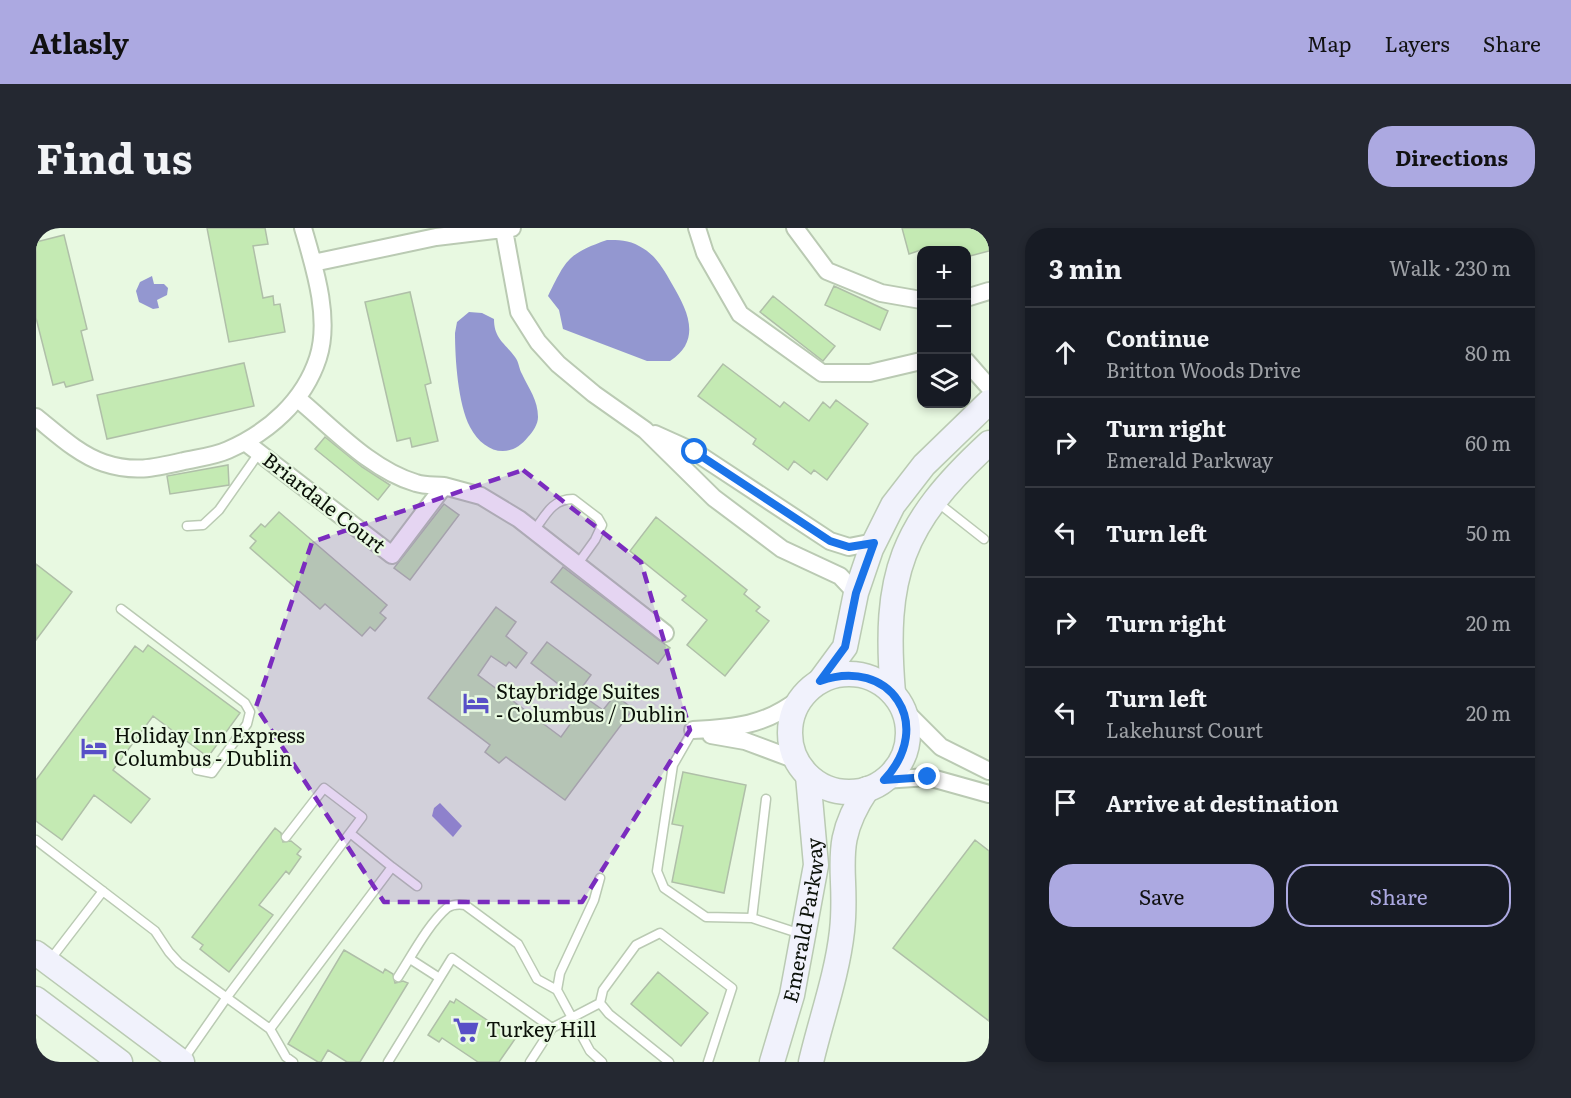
<!DOCTYPE html>
<html lang="en">
<head>
<meta charset="utf-8">
<style>
  :root { --surface:#171b24; --page:#242831; --text:#f1f3f6; --muted:#9ea1a6; --line:#363941; --accent:#aca9e1 }
  body { margin:0; font-family:Literata,serif; background:var(--page); color:var(--text) }
  .controls { position:absolute; right:18px; top:18px; display:grid; overflow:hidden; border-radius:12px; box-shadow:0 3px 9px #0003 }
  .controls button { width:54px; height:54px; display:grid; place-items:center; padding:0; border:0; border-bottom:2px solid var(--line); background:var(--surface); color:var(--text); font:30px sans-serif }
  .stop { position:absolute; width:18px; height:18px; margin:-14px; border:4px solid #1a73e8; border-radius:50%; background:#fff }
  .stop.end { background:#1a73e8; border-color:#fff; box-shadow:0 2px 6px #0008 }
  .list { margin:0; padding:0; list-style:none }
  h2 { display:flex; justify-content:space-between; align-items:center; height:78px; margin:0; padding:0 24px; font-size:26px }
  h2 small { font-size:20px; font-weight:400; color:var(--muted) }
  .list li { display:grid; grid-template-columns:39px 1fr auto; gap:18px; align-items:center; box-sizing:border-box; height:90px; padding:0 24px; border-top:2px solid var(--line) }
  .list b { display:block; font-size:22px; white-space:nowrap }
  .list p { margin:0; font-size:20px; white-space:nowrap; color:var(--muted) }
  .list em { font-size:20px; font-style:normal; color:var(--muted) }
  .actions { display:flex; gap:12px; padding:18px 24px }
  .actions a { flex:1; padding:14px 0; border:2px solid var(--accent); border-radius:24px; text-align:center; font-size:21px; color:var(--accent) }
  .actions .main { background:var(--accent); color:#111 }
  .icon { flex:none; width:33px; height:33px; fill:none; stroke:currentColor; stroke-width:2; stroke-linecap:round; stroke-linejoin:round }
  .map { position:relative; flex:none; width:953px; height:834px; overflow:hidden; border-radius:24px }
  header { display:flex; align-items:center; gap:36px; box-sizing:border-box; height:84px; padding:0 30px; background:var(--accent); color:#111 }
  header strong { font-size:28px }
  nav { display:flex; gap:33px; margin-inline-start:auto; font-size:21px }
  .intro { display:flex; align-items:center; justify-content:space-between; box-sizing:border-box; height:144px; padding:0 36px }
  h1 { margin:0; font-size:42px }
  .button { padding:15px 27px; border-radius:24px; background:var(--accent); color:#111; font-size:21px; font-weight:700 }
  main { display:flex; gap:36px; padding:0 36px }
  aside { flex:1; background:var(--surface); border-radius:24px; box-shadow:0 3px 9px #0003 }
  .map>svg:first-child { display:block }
  .water { fill:#9397d0 }
  .building { fill:#c4eab3; stroke:#afbfa8; stroke-width:1.5 }
  .lines { fill:none; stroke-linecap:round; stroke-linejoin:round }
  .lane-casing { stroke:#bacab3; stroke-width:11 }
  .street-casing { stroke:#bacab3; stroke-width:20 }
  .secondary-casing { stroke:#bacab3; stroke-width:27 }
  .lane { stroke:#fff; stroke-width:8 }
  .street { stroke:#fff; stroke-width:16 }
  .secondary { stroke:#f1f2fc; stroke-width:24 }
  .route { stroke:#1a73e8; stroke-width:8 }
  .marked { fill:#7b2cbf; fill-opacity:0.2; stroke:#7b2cbf; stroke-width:4.5; stroke-dasharray:12 8; stroke-linejoin:round }
  .labels { text-anchor:middle; stroke-width:4.5; stroke-linejoin:round; paint-order:stroke }
  .street-label { font-size:20px; fill:#0b1109; stroke:#e8f9e1 }
  .poi-label { font-size:20px; fill:#0b1109; stroke:#e8f9e1; text-anchor:start }
</style>
</head>
<body>
<header>
<strong>Atlasly</strong>
<nav><a>Map</a><a>Layers</a><a>Share</a></nav>
</header>
<div class="intro"><h1>Find us</h1><a class="button">Directions</a></div>
<main>
<div class="map">
<svg width="953" height="834" viewBox="0 0 953 834">
  <rect width="100%" height="100%" fill="#e8f9e1"/>
  <path class="water" d="M 571,12 C 582,12 593,12 603,18 C 619,26 627,40 636,56 C 652,83 666,112 634,133 L 611,133 L 527,101 L 523,82 L 512,68 C 530,32 531,26 571,12 Z
    M 116,48 L 118,56 L 128,56 L 132,60 L 131,67 L 121,72 L 123,80 L 117,81 L 103,74 L 100,63 L 104,54 Z
    M 433,84 L 446,85 L 458,91 C 458,111 469,115 479,129 C 483,134 483,141 486,146 C 493,161 502,172 502,189 C 502,196 497,204 492,209 C 473,233 447,224 434,199 C 422,176 419,131 419,105 L 421,94 Z
    M 404,575 L 426,598 L 417,609 L 396,588 L 398,580 Z"/>
  <path class="building" d="M 171,0 L 229,0 L 232,16 L 217,18 L 227,70 L 237,68 L 238,77 L 244,76 L 249,104 L 193,114 Z
    M 866,0 L 953,0 L 953,23 L 930,29 L 930,22 L 885,22 L 873,26 Z
    M 28,7 L 51,101 L 45,103 L 57,152 L 30,159 L 28,154 L 17,157 L 0,90 L 0,14 Z
    M 798,58 L 852,83 L 844,102 L 789,77 Z
    M 374,64 L 395,155 L 389,157 L 402,213 L 376,219 L 374,210 L 361,213 L 329,74 Z
    M 737,68 L 799,118 L 787,133 L 724,84 Z
    M 208,135 L 218,178 L 71,211 L 61,167 Z
    M 687,136 L 744,179 L 748,174 L 773,193 L 787,174 L 794,180 L 800,172 L 832,196 L 791,252 L 778,242 L 775,246 L 758,233 L 752,242 L 717,216 L 720,211 L 662,168 Z
    M 289,209 L 326,239 L 354,257 L 342,272 L 279,221 Z
    M 192,237 L 193,257 L 134,266 L 131,248 Z
    M 408,276 L 423,287 L 374,352 L 358,340 Z
    M 243,284 L 351,377 L 344,385 L 350,390 L 339,403 L 334,399 L 326,408 L 289,376 L 284,381 L 214,320 L 220,313 L 214,308 L 225,296 L 229,299 Z
    M 620,289 L 711,362 L 708,366 L 724,379 L 720,383 L 733,393 L 689,448 L 651,417 L 671,392 L 646,372 L 650,368 L 594,323 Z
    M 0,336 L 36,364 L 0,412 Z
    M 527,339 L 634,420 L 622,436 L 515,354 Z
    M 460,379 L 480,394 L 470,408 L 491,425 L 480,440 L 473,434 L 470,438 L 455,428 L 442,447 L 525,509 L 540,488 L 535,484 L 547,468 L 567,482 L 579,467 L 597,481 L 529,572 L 470,529 L 463,535 L 449,524 L 454,517 L 392,470 Z
    M 511,414 L 555,447 L 539,469 L 495,435 Z
    M 112,417 L 204,485 L 172,529 L 117,488 L 77,542 L 114,571 L 95,595 L 58,567 L 26,612 L 0,593 L 0,552 L 99,418 L 107,424 Z
    M 647,544 L 710,557 L 688,665 L 636,654 L 647,598 L 636,596 Z
    M 239,600 L 245,605 L 247,614 L 255,613 L 265,621 L 261,626 L 265,629 L 253,646 L 250,643 L 223,677 L 237,687 L 193,744 L 164,721 L 167,717 L 156,709 Z
    M 939,612 L 953,623 L 953,793 L 857,720 Z
    M 308,722 L 347,745 L 349,741 L 357,746 L 359,755 L 367,753 L 372,755 L 324,834 L 311,834 L 292,822 L 285,834 L 282,834 L 252,816 Z
    M 622,744 L 672,785 L 645,818 L 595,776 Z
    M 420,771 L 479,811 L 463,834 L 442,834 L 406,810 L 403,814 L 392,807 L 414,773 L 418,775 Z"/>
  <g class="lines">
    <g class="lane-casing">
      <path id="lane" d="M 901,274 L 948,311
        M 151,298 L 167,297 L 183,282 L 223,225
        M 498,303 C 509,288 516,271 537,271 L 562,290 L 566,297 L 559,312 L 541,337
        M 85,381 L 209,475 L 214,484 L 211,496 L 176,545 L 161,542
        M 657,502 L 637,537 L 621,643 L 628,660 L 670,689 L 716,690 L 765,706
        M 314,605 L 356,639
        M 0,612 L 119,703 L 133,724 L 143,735 L 234,801 L 250,829 L 257,834
        M 564,650 L 558,672 L 524,745 L 521,762 L 554,823 L 566,834
        M 716,690 L 730,571
        M 374,731 L 402,749
        M 14,732 L 67,663
        M 362,749 C 375,729 393,695 411,680 C 417,676 422,676 429,677 L 482,716 L 501,751 L 521,762
        M 234,801 L 356,639 L 381,658
        M 147,832 L 191,769 L 326,589 L 288,560 L 250,609
        M 950,832 L 953,833
        M 352,834 L 416,730 L 516,800
        M 494,834 L 516,800 L 564,775
        M 633,834 L 573,786 L 564,775 L 567,762 L 600,717 L 624,705 L 696,760 L 672,834"/>
    </g>
    <g class="street-casing">
      <path id="street" d="M 661,0 L 669,25 L 704,86 L 786,145 L 834,145 L 885,133
        M 759,0 L 791,43 L 845,65 L 885,72
        M 468,2 L 483,84 L 502,114 L 522,136 L 558,166 L 609,202 L 678,270 L 746,321 L 804,348 L 820,365
        M 277,35 L 400,9 L 476,0
        M 930,70 L 953,63
        M 930,133 L 953,159
        M 262,171 C 297,200 335,242 380,255 C 389,258 399,257 408,258
        M 0,189 C 20,205 43,227 68,235 C 98,245 118,240 148,233 C 162,230 179,228 192,222 C 233,204 268,173 282,130 C 295,90 278,38 267,0
        M 619,206 L 659,224 L 794,313 L 813,319 L 838,314
        M 209,214 L 356,327 L 408,258 L 445,268 L 483,291 L 629,405
        M 868,482 L 905,519 L 953,543
        M 657,502 C 699,500 730,497 763,471
        M 675,507 L 709,513 L 760,532
        M 848,552 L 892,549 L 953,566"/>
    </g>
    <g class="secondary-casing">
      <g id="secondary">
        <circle cx="813" cy="505" r="59"/>
        <path d="M 784,453 L 809,419 L 820,365 L 835,321 L 857,277 L 888,237 L 953,174"/>
        <path d="M 857,465 C 847,347 865,296 953,215"/>
        <path d="M 0,725 L 146,834"/>
        <path d="M 0,771 L 84,834"/>
        <path id="s1" d="M 736,834 L 756,767 L 780,637 L 772,548"/>
        <path d="M 775,834 C 785,791 801,748 806,703 C 813,642 792,619 831,561"/>
      </g>
    </g>
    <use href="#lane" class="lane"/>
    <use href="#street" class="street"/>
    <use href="#secondary" class="secondary"/>
  </g>
  <g class="lines">
    <path class="route" d="M 659,224 L 794,313 L 813,319 L 838,315 L 820,365 L 809,419 L 784,453 C 854,428 900,497 848,552 L 892,549"/>
  </g>
  <path class="marked" d="M 487,242 L 605,334 L 654,502 L 546,674 L 348,674 L 220,479 L 276,314 Z"/>
  <defs>
    <g id="hotel-bare" transform="scale(2.07)"><path d="M-6-4.5h1.5V1H6V5H4.5V3h-9V5H-6ZM-4 0a1.8 1.8 0 1 1 3.6 0ZM.5 0V-2.5h3Q6-2.5 6 0Z" fill="#584fc7" stroke="#e8f9e1" stroke-width="2.5" paint-order="stroke"/></g>
    <g id="supermarket-bare" transform="scale(2.07)"><path d="M-6-5.5h2.5l.6 2H6L4.5 2H-2.5L-4.4-4H-6ZM-1.5 3.2a1.3 1.3 0 1 0 .1 0ZM3 3.2a1.3 1.3 0 1 0 .1 0Z" fill="#584fc7" stroke="#e8f9e1" stroke-width="2.5" paint-order="stroke"/></g>
  </defs>
  <g fill-rule="evenodd">
    <use href="#hotel-bare" x="440" y="475"/>
    <use href="#hotel-bare" x="58" y="520"/>
    <use href="#supermarket-bare" x="430" y="802"/>
  </g>
  <g class="labels">
    <g class="street-label">
      <text transform="translate(288 275) rotate(38)" y="7">Briardale Court</text>
      <text dy="7" stroke="none"><textPath href="#s1" startOffset="146">Emerald Parkway</textPath></text>
    </g>
    <g class="poi-label">
      <text x="460" y="471">Staybridge Suites<tspan x="460" dy="23">- Columbus / Dublin</tspan></text>
      <text x="78" y="515">Holiday Inn Express<tspan x="78" dy="23">Columbus - Dublin</tspan></text>
      <text x="450" y="809">Turkey Hill</text>
    </g>
  </g>
</svg>
<div class="controls">
<button>+</button>
<button>−</button>
<button><svg class="icon" aria-label="layers" viewBox="0 0 24 24"><path d="M12 4l9 5-9 5-9-5zM3 14l9 5 9-5"/></svg></button>
</div>
<div class="stop" style="left:659px;top:224px"></div>
<div class="stop end" style="left:892px;top:549px"></div>
</div>
<aside>
<h2>3 min<small>Walk · 230 m</small></h2>
<ul class="list">
<li><svg class="icon" aria-label="ahead" viewBox="0 0 24 24"><path d="M12 20V5M6 11l6-6 6 6"/></svg><div><b>Continue</b><p>Britton Woods Drive</p></div><em>80 m</em></li>
<li><svg class="icon" aria-label="right" viewBox="0 0 24 24"><path d="M7 20v-9h11M14 6l5 5-5 5"/></svg><div><b>Turn right</b><p>Emerald Parkway</p></div><em>60 m</em></li>
<li><svg class="icon" aria-label="left" viewBox="0 0 24 24"><path d="M17 20v-9H6M10 6l-5 5 5 5"/></svg><div><b>Turn left</b></div><em>50 m</em></li>
<li><svg class="icon" aria-label="right" viewBox="0 0 24 24"><path d="M7 20v-9h11M14 6l5 5-5 5"/></svg><div><b>Turn right</b></div><em>20 m</em></li>
<li><svg class="icon" aria-label="left" viewBox="0 0 24 24"><path d="M17 20v-9H6M10 6l-5 5 5 5"/></svg><div><b>Turn left</b><p>Lakehurst Court</p></div><em>20 m</em></li>
<li><svg class="icon" aria-label="arrive" viewBox="0 0 24 24"><path d="M6 21V4h12l-3 4 3 4H6"/></svg><div><b>Arrive at destination</b></div></li>
</ul>
<div class="actions"><a class="main">Save</a><a>Share</a></div>
</aside>
</main>
</body>
</html>
